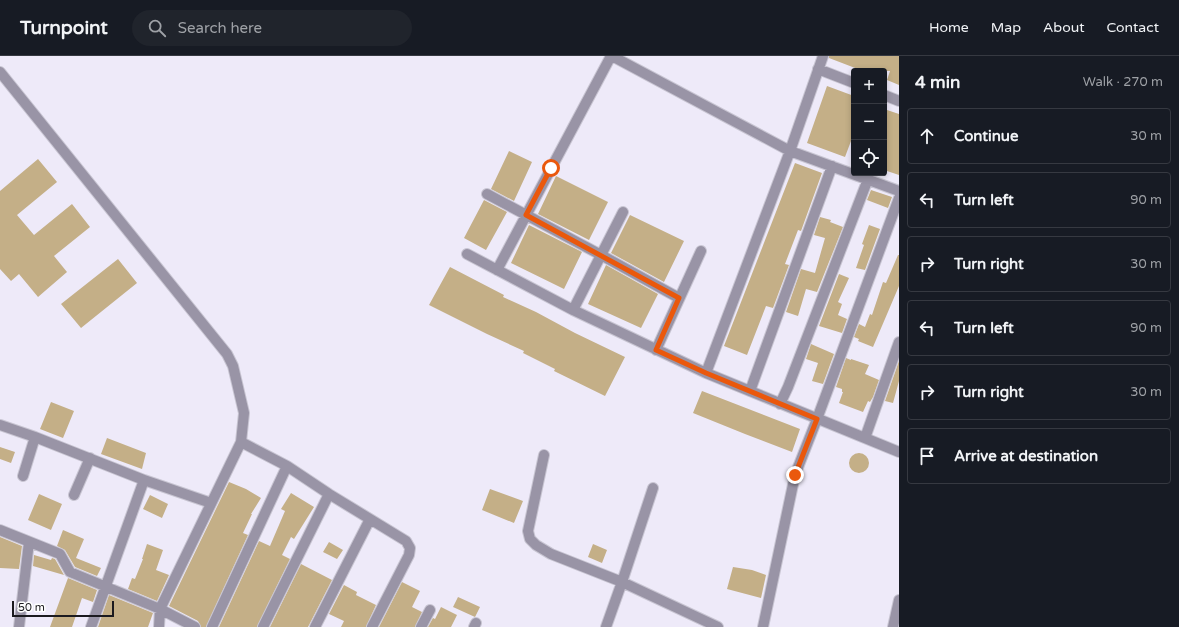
<!DOCTYPE html>
<html lang="en">
<head>
<meta charset="utf-8">
<style>
  :root { --surface:#171b24; --page:#20242c; --text:#f1f3f6; --muted:#9ea1a6; --line:#363941 }
  body { margin:0; font-family:"Varela Round",sans-serif; background:var(--page); color:var(--text) }
  .controls { position:absolute; right:12px; top:12px; display:grid; overflow:hidden; border-radius:4px; box-shadow:0 2px 6px #0003 }
  .controls button { width:36px; height:36px; display:grid; place-items:center; padding:0; border:0; border-bottom:1px solid var(--line); background:var(--surface); color:var(--text); font:20px sans-serif }
  .scale { position:absolute; left:12px; bottom:10px; width:102px; box-sizing:border-box; padding-left:4px; border:2px solid #1b1a1f; border-top:0; font-size:11px; line-height:14px; white-space:nowrap; color:#1b1a1f; -webkit-text-stroke:3px #fff; paint-order:stroke }
  .stop { position:absolute; width:12px; height:12px; margin:-9px; border:3px solid #ea580c; border-radius:50%; background:#fff }
  .stop.end { background:#ea580c; border-color:#fff; box-shadow:0 1px 4px #0008 }
  .list { margin:0; padding:0; list-style:none }
  h2 { display:flex; justify-content:space-between; align-items:center; height:52px; margin:0; padding:0 16px; font-size:17px }
  h2 small { font-size:13px; font-weight:400; color:var(--muted) }
  .list li { display:grid; grid-template-columns:26px 1fr auto; gap:12px; align-items:center; box-sizing:border-box; height:56px; margin:0 8px 8px; padding:0 8px; border:1px solid var(--line); border-radius:4px }
  .list b { display:block; font-size:15px; white-space:nowrap }
  .list em { font-size:13px; font-style:normal; color:var(--muted) }
  .icon { flex:none; width:22px; height:22px; fill:none; stroke:currentColor; stroke-width:2; stroke-linecap:round; stroke-linejoin:round }
  .map { position:relative; flex:none; width:899px; height:571px; overflow:hidden }
  header { display:flex; align-items:center; gap:24px; box-sizing:border-box; height:56px; padding:0 20px; background:var(--surface); border-bottom:1px solid var(--line) }
  header strong { font-size:19px }
  nav { display:flex; gap:22px; margin-inline-start:auto; font-size:14px }
  .search { width:280px; height:36px; background:var(--page); display:flex; align-items:center; gap:10px; box-sizing:border-box; padding:0 14px; border-radius:22px; color:var(--muted); font-size:15px }
  main { display:flex }
  aside { flex:1; background:var(--surface) }
  .map>svg:first-child { display:block }
  .building { fill:#c4af87 }
  .lines { fill:none; stroke-linecap:round; stroke-linejoin:round }
  .minor-casing { stroke:#c8c5d2; stroke-width:12 }
  .tertiary-casing { stroke:#c8c5d2; stroke-width:12 }
  .minor { stroke:#9994a6; stroke-width:10 }
  .tertiary { stroke:#9994a6; stroke-width:10 }
  .route { stroke:#ea580c; stroke-width:5 }
</style>
</head>
<body>
<header>
<strong>Turnpoint</strong>
<div class="search"><svg class="icon" aria-label="search" viewBox="0 0 24 24"><circle cx="10" cy="10" r="6"/><path d="M15 15l6 6"/></svg>Search here</div>
<nav><a>Home</a><a>Map</a><a>About</a><a>Contact</a></nav>
</header>
<main>
<div class="map">
<svg width="899" height="571" viewBox="0 0 899 571">
  <rect width="100%" height="100%" fill="#eeeaf9"/>
  <path class="building" d="M 829,0 L 899,0 L 899,29 L 887,24 L 890,15 L 863,15 L 829,2 Z
    M 827,30 L 854,40 L 854,77 L 845,101 L 807,87 Z
    M 884,53 L 899,58 L 899,119 L 884,114 Z
    M 509,95 L 532,106 L 514,145 L 491,133 Z
    M 38,103 L 57,126 L 17,159 L 34,179 L 72,148 L 90,171 L 54,200 L 67,216 L 38,241 L 19,218 L 11,225 L 0,213 L 0,135 Z
    M 795,107 L 822,117 L 801,175 L 798,174 L 785,208 L 789,209 L 773,252 L 766,250 L 747,299 L 724,290 Z
    M 556,120 L 608,146 L 589,184 L 538,158 Z
    M 871,134 L 892,141 L 888,152 L 867,144 Z
    M 484,144 L 507,156 L 486,194 L 464,182 Z
    M 630,159 L 684,185 L 664,226 L 611,197 Z
    M 820,161 L 831,164 L 830,166 L 843,171 L 817,236 L 806,233 L 798,260 L 786,256 L 801,213 L 815,217 L 825,182 L 814,179 Z
    M 529,169 L 582,196 L 564,233 L 511,207 Z
    M 869,169 L 880,173 L 865,214 L 856,212 L 864,189 L 862,188 Z
    M 898,199 L 899,199 L 899,230 L 873,291 L 858,285 L 859,283 L 854,281 L 859,268 L 865,271 L 870,258 L 872,259 L 883,226 L 886,227 Z
    M 118,203 L 137,227 L 81,272 L 61,248 Z
    M 606,209 L 658,238 L 641,272 L 588,248 Z
    M 450,211 L 504,239 L 503,241 L 536,256 L 575,277 L 625,301 L 605,340 L 554,315 L 555,313 L 523,297 L 524,295 L 487,278 L 429,249 Z
    M 839,218 L 849,222 L 838,246 L 842,248 L 838,259 L 847,263 L 842,277 L 819,270 Z
    M 811,288 L 834,298 L 823,328 L 812,325 L 818,307 L 806,303 Z
    M 846,302 L 851,304 L 851,303 L 869,309 L 865,318 L 879,324 L 873,341 L 870,346 L 868,345 L 863,356 L 839,347 L 843,336 L 842,336 L 842,333 L 836,331 Z
    M 899,305 L 899,325 L 893,347 L 885,345 Z
    M 702,335 L 800,373 L 792,396 L 745,378 L 693,357 Z
    M 51,346 L 74,355 L 63,382 L 40,373 Z
    M 107,382 L 146,397 L 142,413 L 101,398 Z
    M 0,391 L 15,396 L 11,407 L 0,403 Z
    M849 407a10 10 0 1 1 20 0a10 10 0 1 1-20 0Z
    M 229,426 L 246,433 L 261,442 L 251,458 L 252,458 L 243,477 L 248,479 L 206,571 L 201,571 L 198,565 L 169,550 Z
    M 490,433 L 523,445 L 514,467 L 482,454 Z
    M 291,437 L 314,451 L 294,483 L 291,481 L 282,499 L 290,503 L 257,571 L 219,571 L 259,485 L 270,490 L 285,455 L 281,453 Z
    M 39,438 L 62,448 L 51,474 L 28,464 Z
    M 150,439 L 168,448 L 162,462 L 143,453 Z
    M 63,474 L 84,483 L 76,502 L 101,512 L 97,520 L 75,511 L 65,494 L 57,490 Z
    M 0,481 L 22,490 L 19,513 L 0,512 Z
    M 329,486 L 343,494 L 337,503 L 323,496 Z
    M 147,488 L 163,494 L 156,514 L 169,519 L 157,545 L 128,533 L 132,522 L 135,523 L 143,503 L 142,503 Z
    M 593,488 L 607,494 L 602,507 L 588,501 Z
    M 34,499 L 51,504 L 52,502 L 55,503 L 64,519 L 33,510 Z
    M 301,508 L 332,524 L 308,571 L 270,571 Z
    M 733,511 L 752,514 L 766,519 L 761,542 L 727,533 Z
    M 68,522 L 97,534 L 93,546 L 82,542 L 72,571 L 50,571 Z
    M 402,526 L 420,535 L 412,551 L 422,556 L 415,571 L 379,571 Z
    M 344,529 L 357,536 L 356,539 L 376,549 L 366,571 L 341,571 L 344,565 L 329,558 Z
    M 109,539 L 153,557 L 148,571 L 98,571 Z
    M 458,541 L 480,551 L 475,561 L 453,551 Z
    M 441,551 L 457,559 L 451,571 L 428,571 L 433,562 L 435,563 Z"/>
  <g class="lines">
    <g class="minor-casing">
      <path id="minor" d="M 612,0 L 790,95 L 899,135
        M 818,13 L 854,27
        M 0,16 L 227,298 L 233,310 L 244,357 L 241,386 L 160,553 L 159,571
        M 884,39 L 899,45
        M 487,138 L 601,199 L 679,242
        M 467,198 L 573,254 L 706,317 L 899,396
        M 497,214 L 611,0
        M 573,254 L 623,156
        M 656,294 L 701,195
        M 706,317 L 790,95 L 823,0
        M 750,335 L 832,110
        M 780,348 L 788,331 L 868,123
        M 0,369 L 35,381 L 144,424 L 211,447
        M 865,382 L 899,286
        M 241,386 L 287,410 L 329,438 L 406,485 L 410,492 L 409,499 L 372,571
        M 544,399 L 528,475 L 530,483 L 536,489 L 551,498 L 622,526 L 718,571
        M 23,420 L 35,381
        M 74,439 L 90,402
        M 0,474 L 60,498 L 70,516 L 160,553 L 195,571
        M 19,571 L 29,486
        M 91,571 L 144,424
        M 212,571 L 287,410
        M 263,571 L 329,438
        M 315,571 L 370,463
        M 421,571 L 430,554
        M 474,571 L 476,567
        M 606,571 L 622,526 L 653,432
        M 763,571 L 795,419 L 817,363 L 899,142"/>
    </g>
    <g class="tertiary-casing">
      <path id="tertiary" d="M 893,571 L 899,544"/>
    </g>
    <use href="#minor" class="minor"/>
    <use href="#tertiary" class="tertiary"/>
  </g>
  <g class="lines">
    <path class="route" d="M 551,112 L 526,159 L 679,242 L 656,294 L 706,317 L 817,363 L 795,419"/>
  </g>
</svg>
<div class="controls">
<button>+</button>
<button>−</button>
<button><svg class="icon" aria-label="locate" viewBox="0 0 24 24"><circle cx="12" cy="12" r="6"/><path d="M12 2v4M12 18v4M2 12h4M18 12h4"/></svg></button>
</div>
<div class="scale">50 m</div>
<div class="stop" style="left:551px;top:112px"></div>
<div class="stop end" style="left:795px;top:419px"></div>
</div>
<aside>
<h2>4 min<small>Walk · 270 m</small></h2>
<ul class="list">
<li><svg class="icon" aria-label="ahead" viewBox="0 0 24 24"><path d="M12 20V5M6 11l6-6 6 6"/></svg><div><b>Continue</b></div><em>30 m</em></li>
<li><svg class="icon" aria-label="left" viewBox="0 0 24 24"><path d="M17 20v-9H6M10 6l-5 5 5 5"/></svg><div><b>Turn left</b></div><em>90 m</em></li>
<li><svg class="icon" aria-label="right" viewBox="0 0 24 24"><path d="M7 20v-9h11M14 6l5 5-5 5"/></svg><div><b>Turn right</b></div><em>30 m</em></li>
<li><svg class="icon" aria-label="left" viewBox="0 0 24 24"><path d="M17 20v-9H6M10 6l-5 5 5 5"/></svg><div><b>Turn left</b></div><em>90 m</em></li>
<li><svg class="icon" aria-label="right" viewBox="0 0 24 24"><path d="M7 20v-9h11M14 6l5 5-5 5"/></svg><div><b>Turn right</b></div><em>30 m</em></li>
<li><svg class="icon" aria-label="arrive" viewBox="0 0 24 24"><path d="M6 21V4h12l-3 4 3 4H6"/></svg><div><b>Arrive at destination</b></div></li>
</ul>
</aside>
</main>
</body>
</html>
